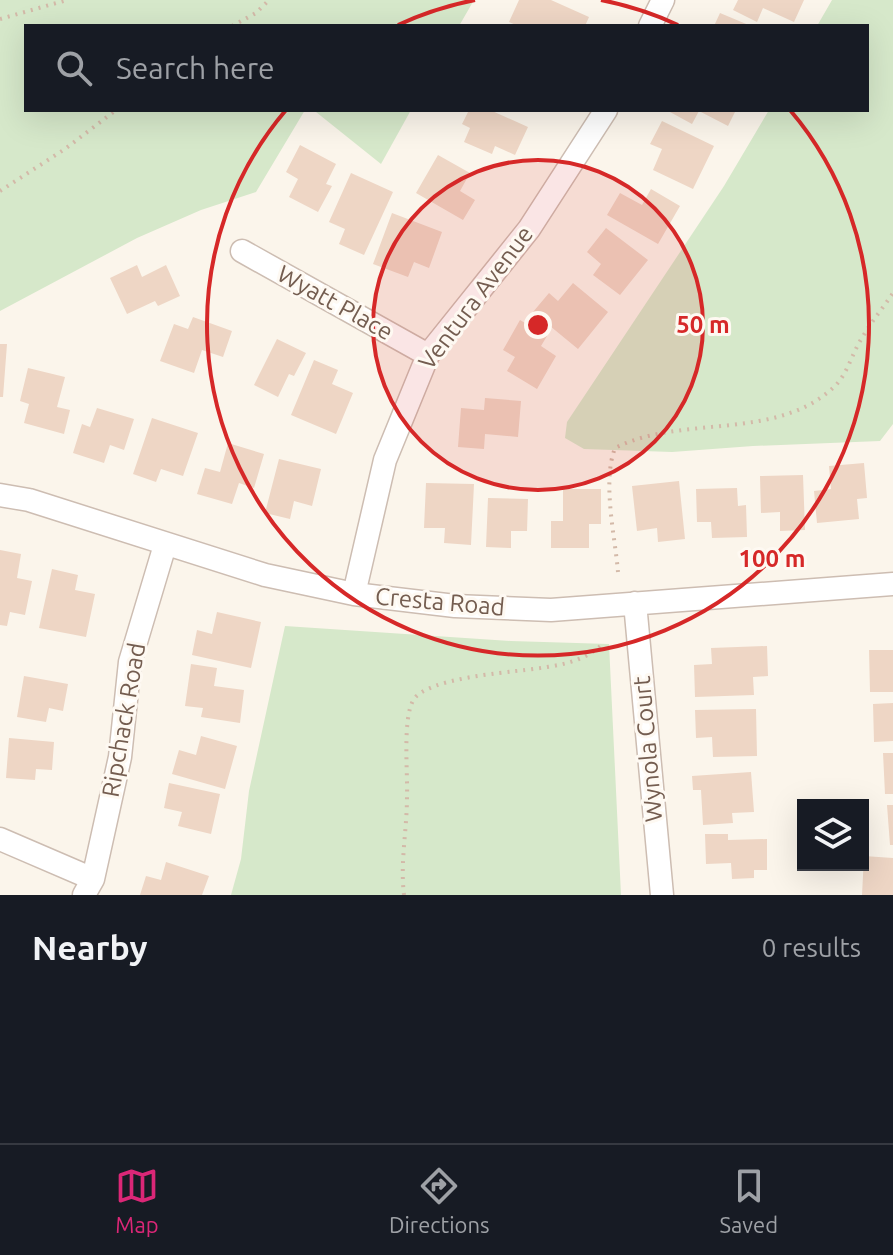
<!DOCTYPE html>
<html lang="en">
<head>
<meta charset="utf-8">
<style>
  :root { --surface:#171b24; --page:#242831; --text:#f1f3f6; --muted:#9ea1a6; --line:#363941; --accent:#db2777 }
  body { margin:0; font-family:Ubuntu,sans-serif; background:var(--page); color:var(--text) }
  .controls { position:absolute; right:24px; bottom:24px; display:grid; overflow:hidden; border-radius:0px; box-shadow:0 8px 32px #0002 }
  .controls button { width:72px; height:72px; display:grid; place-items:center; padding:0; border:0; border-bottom:2px solid var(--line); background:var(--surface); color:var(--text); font:40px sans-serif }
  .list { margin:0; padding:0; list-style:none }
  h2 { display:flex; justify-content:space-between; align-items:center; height:104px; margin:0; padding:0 32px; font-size:34px }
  h2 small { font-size:26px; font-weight:400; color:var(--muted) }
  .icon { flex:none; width:44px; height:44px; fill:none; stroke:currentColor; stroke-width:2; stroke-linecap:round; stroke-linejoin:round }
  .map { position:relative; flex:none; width:893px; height:895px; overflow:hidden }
  .search { position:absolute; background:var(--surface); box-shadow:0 8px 32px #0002; left:24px; right:24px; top:24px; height:88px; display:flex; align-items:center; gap:20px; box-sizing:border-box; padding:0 28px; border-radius:0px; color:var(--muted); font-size:30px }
  .sheet { height:248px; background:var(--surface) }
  nav { display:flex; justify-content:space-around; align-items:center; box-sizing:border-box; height:112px; border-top:2px solid var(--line); background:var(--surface); font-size:22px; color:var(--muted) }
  nav a { display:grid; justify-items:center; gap:4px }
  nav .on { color:var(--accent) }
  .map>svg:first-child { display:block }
  .green { fill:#d6e8ca }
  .building { fill:#eed6c5 }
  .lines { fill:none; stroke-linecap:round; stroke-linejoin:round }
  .minor-casing { stroke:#cdbdb2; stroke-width:25 }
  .path { stroke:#d3b9a8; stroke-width:4; stroke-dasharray:2 6; stroke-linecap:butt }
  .minor { stroke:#fff; stroke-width:22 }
  .ring { fill:none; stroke:#d62828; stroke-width:4 }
  .labels { text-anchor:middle; stroke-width:6; stroke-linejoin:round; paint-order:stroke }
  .street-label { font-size:24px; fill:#745d50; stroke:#fef9f2 }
  .centre { fill:#d62828; stroke:#fef9f2; stroke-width:4 }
  .ring-label { font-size:24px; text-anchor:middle; font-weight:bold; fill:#d62828; stroke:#fef9f2; stroke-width:6; stroke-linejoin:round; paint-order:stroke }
</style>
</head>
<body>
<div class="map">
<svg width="893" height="895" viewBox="0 0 893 895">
  <rect width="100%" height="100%" fill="#fbf5eb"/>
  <path class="green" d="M 0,0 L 474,0 L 459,26 L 26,26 L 26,110 L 411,110 L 381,164 L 316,112 L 305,110 L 256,192 L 201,210 L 137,238 L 0,311 Z
    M 832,0 L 893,0 L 893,424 L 880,441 L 753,446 L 672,452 L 584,449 L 565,438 L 567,422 L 724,186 L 769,110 L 867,110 L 867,26 L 817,26 Z
    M 285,626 L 511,641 L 609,644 L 621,895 L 231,895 L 241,859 L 249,791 Z"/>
  <path class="building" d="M 519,0 L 551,0 L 589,17 L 585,26 L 518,26 L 509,22 Z
    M 738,0 L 804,0 L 794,22 L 763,8 L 757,22 L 733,10 Z
    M 720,13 L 751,26 L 714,26 Z
    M 469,110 L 490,110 L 528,127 L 515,155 L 495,146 L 492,154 L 464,142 L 470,128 L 462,124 Z
    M 671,110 L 736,110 L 728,126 L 699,111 L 692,124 L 670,112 Z
    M 662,121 L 714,146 L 693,189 L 653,170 L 662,149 L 650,144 Z
    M 300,145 L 336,164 L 326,184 L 332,186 L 318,212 L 289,197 L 298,179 L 286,172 Z
    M 438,155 L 470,173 L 460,191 L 475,200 L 463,220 L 416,193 Z
    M 351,173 L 393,192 L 364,255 L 339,244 L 345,229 L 329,222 Z
    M 651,189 L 680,206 L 658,244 L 607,215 L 620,193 L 642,205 Z
    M 392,213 L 442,232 L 429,268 L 414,262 L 408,277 L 373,264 Z
    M 606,228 L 648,260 L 620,295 L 593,275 L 601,264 L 587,252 Z
    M 137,265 L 142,277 L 166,265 L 180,296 L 158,306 L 155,301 L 127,314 L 110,278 Z
    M 573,283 L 608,312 L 578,349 L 533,312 L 549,293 L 558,301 Z
    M 193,317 L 232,331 L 223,357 L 202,350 L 194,373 L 160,361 L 174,324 L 188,329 Z
    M 520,320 L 547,336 L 541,346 L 556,356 L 537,389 L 507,371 L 515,357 L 503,350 Z
    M 277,339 L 306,353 L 294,376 L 289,374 L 278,397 L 254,385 Z
    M 0,344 L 7,344 L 3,397 L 0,397 Z
    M 314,360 L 338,370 L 332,384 L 353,393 L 336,434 L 291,415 Z
    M 28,368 L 65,377 L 57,407 L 70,410 L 64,434 L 24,423 L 29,404 L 20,401 Z
    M 485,398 L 521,401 L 518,437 L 485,434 L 484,449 L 458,447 L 461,408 L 484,410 Z
    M 97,408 L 134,419 L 124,450 L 110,445 L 104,463 L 73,453 L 82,424 L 90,427 Z
    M 152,418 L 198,433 L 183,476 L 161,469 L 156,482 L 133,474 Z
    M 228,443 L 264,454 L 254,488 L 239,483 L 232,504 L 197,494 L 205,468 L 220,472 Z
    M 279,459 L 321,469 L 312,506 L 294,501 L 290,519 L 265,513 Z
    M 864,463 L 867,498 L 857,499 L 859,519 L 817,523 L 814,491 L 831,489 L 829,466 Z
    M 803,475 L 805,530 L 780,531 L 780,512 L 761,513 L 760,476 Z
    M 679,481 L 685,539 L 658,542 L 657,528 L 637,531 L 632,486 Z
    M 426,483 L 474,484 L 471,545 L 444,543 L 445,528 L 424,528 Z
    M 737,488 L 738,506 L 746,505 L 747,537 L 712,538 L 711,522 L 697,522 L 696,489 Z
    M 563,489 L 601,489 L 601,524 L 589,524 L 589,548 L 551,548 L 551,521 L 563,521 Z
    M 488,498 L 528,499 L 527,531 L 511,531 L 511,548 L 486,547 Z
    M 0,550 L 21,554 L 17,578 L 32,581 L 25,615 L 10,612 L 7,626 L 0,625 Z
    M 52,569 L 78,575 L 75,590 L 95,594 L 86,637 L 39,628 Z
    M 217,612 L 261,622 L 251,668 L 192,655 L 197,630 L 212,634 Z
    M 767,646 L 768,676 L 753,677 L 754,695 L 695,697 L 694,665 L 712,664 L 711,648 Z
    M 869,650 L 893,650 L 893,692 L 870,692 Z
    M 191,664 L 217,668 L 214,686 L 244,690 L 240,723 L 201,717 L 203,708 L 185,706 Z
    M 24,676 L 68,684 L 63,711 L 49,708 L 46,722 L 17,717 Z
    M 893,703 L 893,741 L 874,742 L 873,704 Z
    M 756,709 L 757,756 L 713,757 L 712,737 L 696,738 L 695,710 Z
    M 201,736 L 237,746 L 225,789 L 172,774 L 179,750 L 196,755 Z
    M 9,738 L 54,742 L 52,770 L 36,769 L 35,780 L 6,778 Z
    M 883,753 L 893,753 L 893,794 L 885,794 Z
    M 751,772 L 754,812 L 732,813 L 733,823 L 703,825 L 701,790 L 693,790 L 692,776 Z
    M 169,783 L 220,794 L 211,834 L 178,826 L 182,812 L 164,808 Z
    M 887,805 L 893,805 L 893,845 L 890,845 Z
    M 705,834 L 728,834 L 728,840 L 767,839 L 767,870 L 754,870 L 754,878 L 732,879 L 731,863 L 706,864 Z
    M 864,856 L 893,858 L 893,895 L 862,895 Z
    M 166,862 L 209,876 L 202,895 L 140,895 L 146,876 L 161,880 Z"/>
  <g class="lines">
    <g class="minor-casing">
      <path id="minor" d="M 650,26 L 663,0
        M 242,251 L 428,355
        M 0,495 L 29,500 L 265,575 L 354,594 L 455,606 L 551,610 L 893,584
        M 354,594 L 385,460 L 428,355 L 529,229 L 606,110
        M 635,603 L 662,895
        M 0,839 L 93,879
        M 84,895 L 93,879 L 120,757 L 130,662 L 165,545"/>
    </g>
    <path class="path" d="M 0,19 L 67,0
      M 232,26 L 256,13 L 269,0
      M 0,191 L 65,149 L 116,110
      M 618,572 C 615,536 602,482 615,448 C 682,414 777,442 835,386 C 848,373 852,353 862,338 C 871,322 883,308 893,293
      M 404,895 C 400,862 407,830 407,797 C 408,774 402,717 414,699 C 428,679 500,673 525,670 C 555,666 582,664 604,643"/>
    <use href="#minor" class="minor"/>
  </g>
  <circle cx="538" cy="325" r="165" fill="#d62828" fill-opacity=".12"/>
  <g class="ring">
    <circle cx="538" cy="325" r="165"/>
    <path d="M398 25A331 331 0 0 1 475 0M601 0A331 331 0 0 1 678 25M790 110A331 331 0 1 1 286 110"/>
  </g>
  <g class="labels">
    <g class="street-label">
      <text transform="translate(476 298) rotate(-53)" y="8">Ventura Avenue</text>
      <text transform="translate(335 303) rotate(29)" y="8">Wyatt Place</text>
      <text transform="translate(440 602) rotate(5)" y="8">Cresta Road</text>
      <text transform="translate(124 720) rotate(-80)" y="8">Ripchack Road</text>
      <text transform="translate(648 749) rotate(-95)" y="8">Wynola Court</text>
    </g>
  </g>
  <circle cx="538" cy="325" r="12" class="centre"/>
  <g class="ring-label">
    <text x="703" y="333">50 m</text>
    <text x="772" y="567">100 m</text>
  </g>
</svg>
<div class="controls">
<button><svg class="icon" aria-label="layers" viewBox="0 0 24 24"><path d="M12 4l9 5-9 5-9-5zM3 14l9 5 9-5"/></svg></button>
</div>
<div class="search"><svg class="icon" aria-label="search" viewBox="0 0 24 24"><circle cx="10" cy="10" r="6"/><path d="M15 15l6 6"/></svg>Search here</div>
</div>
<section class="sheet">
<h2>Nearby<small>0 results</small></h2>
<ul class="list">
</ul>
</section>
<nav>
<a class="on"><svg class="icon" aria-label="map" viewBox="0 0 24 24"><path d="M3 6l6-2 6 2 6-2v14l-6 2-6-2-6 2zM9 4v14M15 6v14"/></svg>Map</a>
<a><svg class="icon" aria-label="directions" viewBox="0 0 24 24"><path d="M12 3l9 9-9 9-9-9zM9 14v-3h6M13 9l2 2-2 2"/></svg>Directions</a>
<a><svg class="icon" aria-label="saved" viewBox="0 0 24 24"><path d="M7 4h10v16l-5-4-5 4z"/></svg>Saved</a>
</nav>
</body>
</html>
